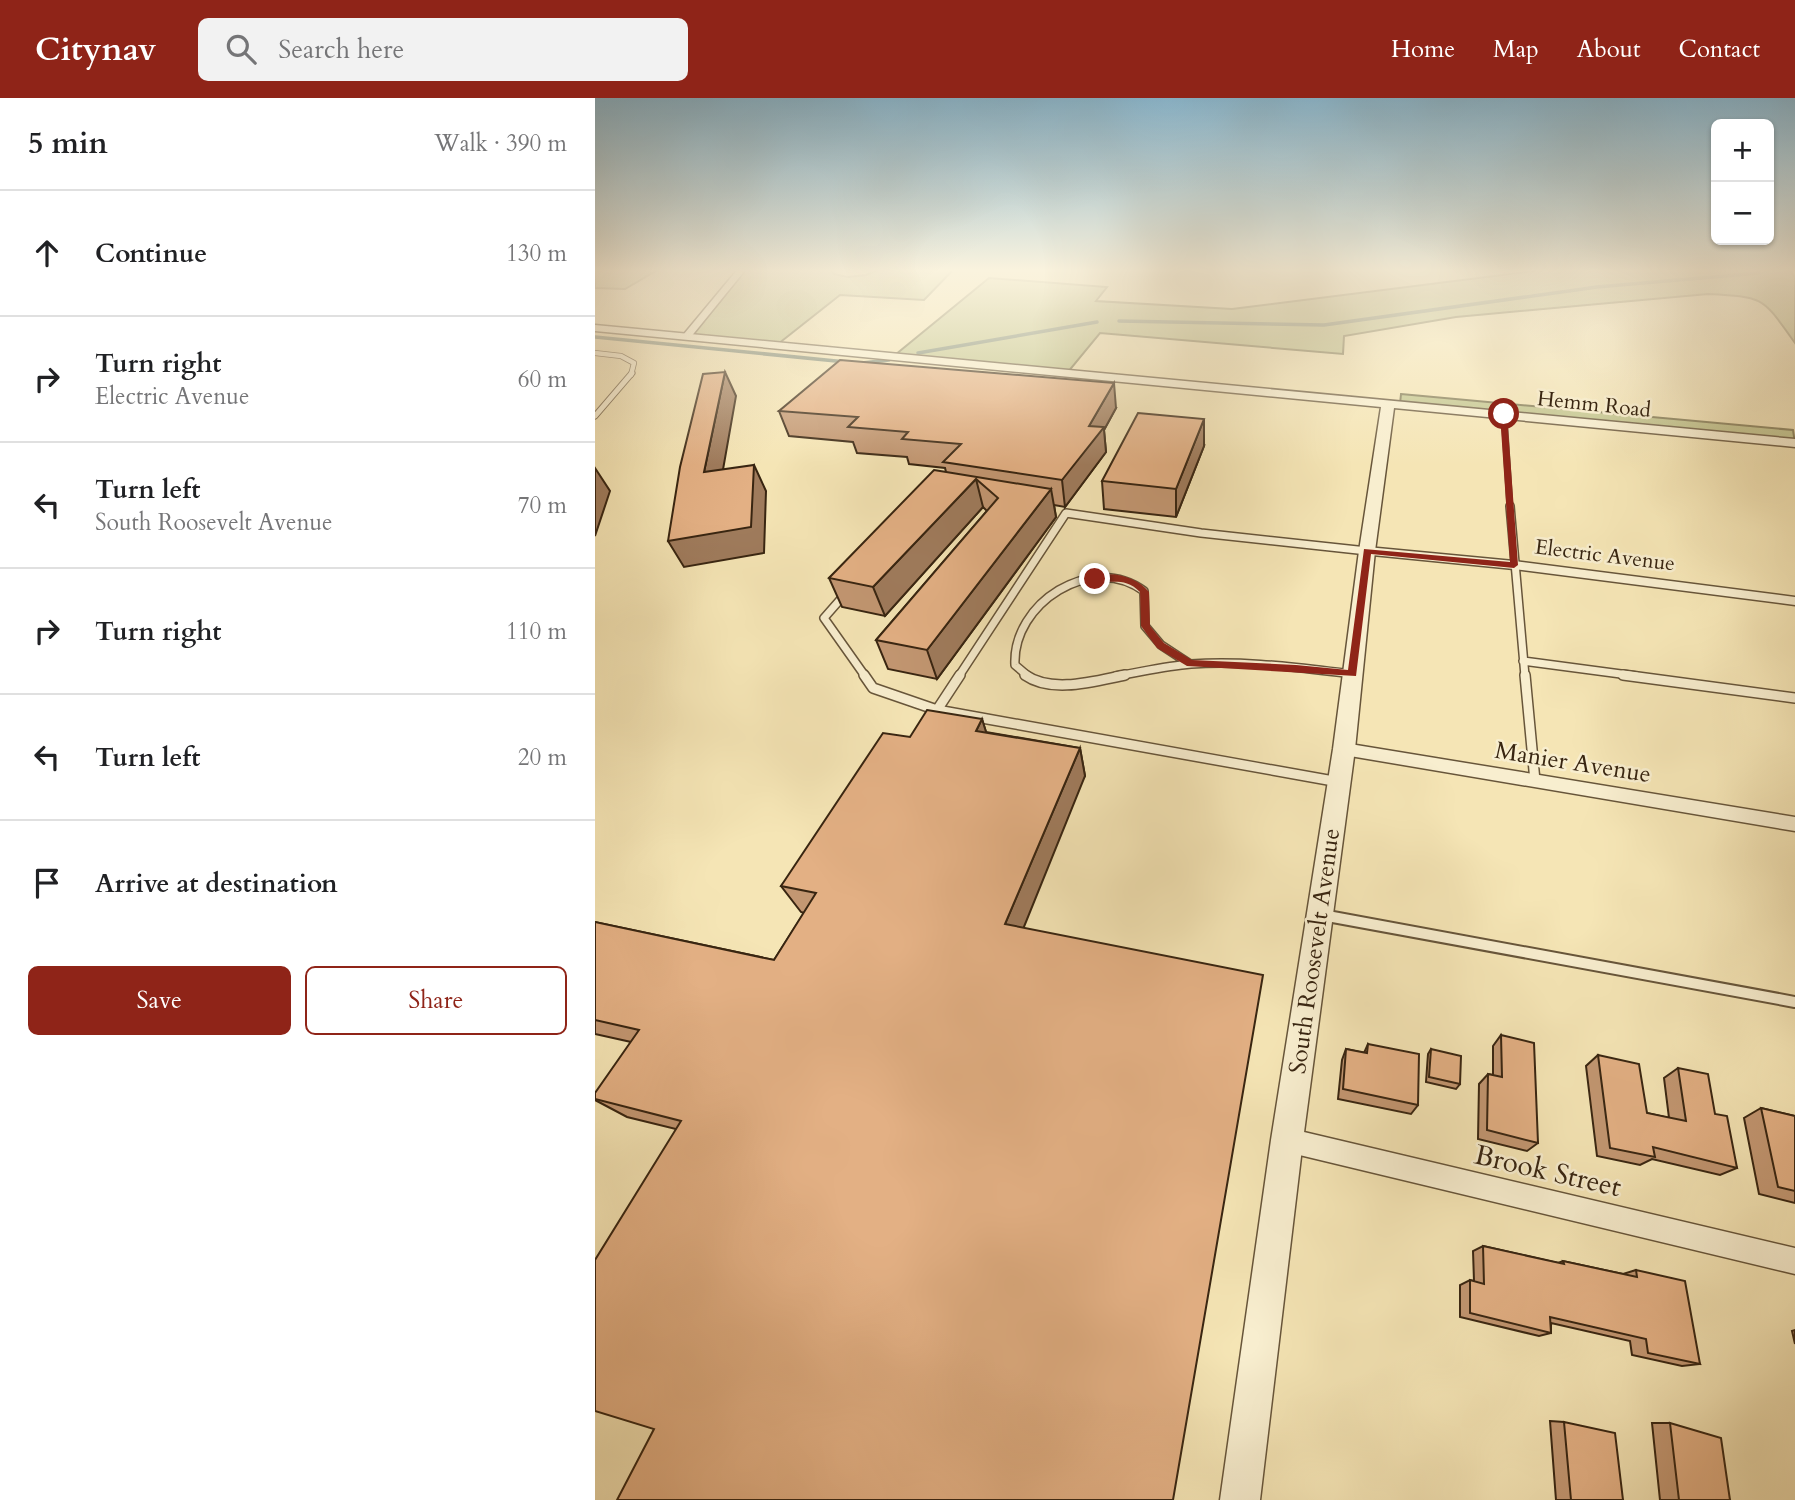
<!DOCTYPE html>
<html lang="en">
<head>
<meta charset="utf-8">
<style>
  :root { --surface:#fff; --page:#f2f2f2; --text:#202124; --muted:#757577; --line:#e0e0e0; --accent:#8f2418 }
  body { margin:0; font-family:Cardo,serif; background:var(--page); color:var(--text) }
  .controls { position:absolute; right:21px; top:21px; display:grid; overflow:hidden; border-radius:10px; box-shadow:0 2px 5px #0004 }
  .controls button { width:63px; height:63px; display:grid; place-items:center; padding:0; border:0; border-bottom:2px solid var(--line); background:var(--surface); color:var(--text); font:35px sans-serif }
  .stop { position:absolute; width:21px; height:21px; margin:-16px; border:5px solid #8f2418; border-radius:50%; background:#fff }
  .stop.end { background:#8f2418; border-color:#fff; box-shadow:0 2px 7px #0008 }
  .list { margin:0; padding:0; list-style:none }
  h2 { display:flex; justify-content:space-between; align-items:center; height:91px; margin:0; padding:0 28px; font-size:30px }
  h2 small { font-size:23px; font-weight:400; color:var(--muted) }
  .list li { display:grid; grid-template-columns:46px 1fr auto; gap:21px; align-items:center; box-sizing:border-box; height:126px; padding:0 28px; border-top:2px solid var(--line) }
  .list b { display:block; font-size:26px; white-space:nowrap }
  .list p { margin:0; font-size:23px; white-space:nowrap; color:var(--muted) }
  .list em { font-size:23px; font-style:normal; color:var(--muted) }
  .actions { display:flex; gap:14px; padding:21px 28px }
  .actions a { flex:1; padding:16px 0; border:2px solid var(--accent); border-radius:10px; text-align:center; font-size:24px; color:var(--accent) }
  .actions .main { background:var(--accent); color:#fff }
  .icon { flex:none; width:38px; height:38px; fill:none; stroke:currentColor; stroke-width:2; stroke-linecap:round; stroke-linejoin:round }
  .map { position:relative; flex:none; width:1200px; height:1402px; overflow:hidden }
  header { display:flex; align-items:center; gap:42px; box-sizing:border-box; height:98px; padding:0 35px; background:var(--accent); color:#fff }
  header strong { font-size:33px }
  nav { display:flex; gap:38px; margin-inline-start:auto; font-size:24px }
  .search { width:490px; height:63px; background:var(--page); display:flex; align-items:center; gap:18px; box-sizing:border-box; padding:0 24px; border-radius:10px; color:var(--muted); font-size:26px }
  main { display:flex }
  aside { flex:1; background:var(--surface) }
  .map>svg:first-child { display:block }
  .green { fill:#c0c38a; stroke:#7c744e; stroke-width:2 }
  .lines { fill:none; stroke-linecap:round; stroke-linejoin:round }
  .stream { stroke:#74816f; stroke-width:3.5 }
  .service-far4-casing { stroke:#67553a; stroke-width:6 }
  .service-far3-casing { stroke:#67553a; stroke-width:7 }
  .service-far2-casing { stroke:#67553a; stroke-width:10 }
  .service-far1-casing { stroke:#67553a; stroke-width:12 }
  .service-casing { stroke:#67553a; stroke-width:14 }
  .minor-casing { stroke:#67553a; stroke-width:3 }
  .tertiary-casing { stroke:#67553a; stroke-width:3 }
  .service-far4 { stroke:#f8eecf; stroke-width:4.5 }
  .service-far3 { stroke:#f8eecf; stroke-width:5 }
  .service-far2 { stroke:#f8eecf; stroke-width:7 }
  .service-far1 { stroke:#f8eecf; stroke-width:9 }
  .service { stroke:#f8eecf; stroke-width:10 }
  .minor { fill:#f8eecf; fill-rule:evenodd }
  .tertiary { fill:#f8eecf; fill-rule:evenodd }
  .wall { fill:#c39772; stroke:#382511; stroke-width:2 }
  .shaded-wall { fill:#9f7b5c; stroke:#382511; stroke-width:2 }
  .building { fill:#e3b084; stroke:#382511; stroke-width:2 }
  .route { fill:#8f2418 }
  .labels { text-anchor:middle; stroke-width:5; stroke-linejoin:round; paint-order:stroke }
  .far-street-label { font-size:21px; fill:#382511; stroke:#f8eecf }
  .street-label { font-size:24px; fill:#382511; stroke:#f8eecf }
  .near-street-label { font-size:28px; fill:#382511; stroke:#f8eecf }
</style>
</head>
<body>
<header>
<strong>Citynav</strong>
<div class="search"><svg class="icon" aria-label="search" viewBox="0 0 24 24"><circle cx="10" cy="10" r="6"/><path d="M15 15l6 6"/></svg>Search here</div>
<nav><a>Home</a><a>Map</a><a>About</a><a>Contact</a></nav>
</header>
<main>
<aside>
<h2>5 min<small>Walk · 390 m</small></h2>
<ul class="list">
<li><svg class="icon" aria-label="ahead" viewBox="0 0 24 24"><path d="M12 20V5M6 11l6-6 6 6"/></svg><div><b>Continue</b></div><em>130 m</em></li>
<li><svg class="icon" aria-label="right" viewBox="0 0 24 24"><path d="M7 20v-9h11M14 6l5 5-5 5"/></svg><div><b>Turn right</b><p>Electric Avenue</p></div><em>60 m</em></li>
<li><svg class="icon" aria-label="left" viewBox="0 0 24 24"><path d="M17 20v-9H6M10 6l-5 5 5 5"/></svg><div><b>Turn left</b><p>South Roosevelt Avenue</p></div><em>70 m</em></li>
<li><svg class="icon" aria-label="right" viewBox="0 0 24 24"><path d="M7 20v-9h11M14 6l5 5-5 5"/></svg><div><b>Turn right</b></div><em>110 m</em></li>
<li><svg class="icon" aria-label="left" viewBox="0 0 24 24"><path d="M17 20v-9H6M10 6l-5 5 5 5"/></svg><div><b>Turn left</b></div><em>20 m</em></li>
<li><svg class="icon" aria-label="arrive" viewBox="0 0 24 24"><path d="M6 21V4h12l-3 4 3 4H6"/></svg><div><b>Arrive at destination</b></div></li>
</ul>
<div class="actions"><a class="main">Save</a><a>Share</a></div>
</aside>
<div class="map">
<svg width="1200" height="1402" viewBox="0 0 1200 1402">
  <rect width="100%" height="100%" fill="#f5e5b5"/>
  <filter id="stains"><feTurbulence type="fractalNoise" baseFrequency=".00286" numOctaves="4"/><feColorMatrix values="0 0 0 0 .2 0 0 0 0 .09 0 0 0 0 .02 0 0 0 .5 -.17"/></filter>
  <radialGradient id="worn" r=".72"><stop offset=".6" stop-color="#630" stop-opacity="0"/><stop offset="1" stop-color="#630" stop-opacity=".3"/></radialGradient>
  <path class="green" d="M 0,171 L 64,171 L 30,191 L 0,190 Z
    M 147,171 L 235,171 L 239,176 L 253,179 L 271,177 L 286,171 L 359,171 L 329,202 L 245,197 L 183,246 L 92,238 Z
    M 954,171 L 1193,171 L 1200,179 L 1200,245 C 1167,199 1170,199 1113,196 L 861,219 L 749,238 L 748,256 L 505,235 L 473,274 L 300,257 L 394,180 L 512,189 L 501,203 L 637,211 Z
    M 806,296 L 1198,332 L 1200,345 L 805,306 Z"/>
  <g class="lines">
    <path class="stream" d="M 524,223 L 729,227 L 1002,189 L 1164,175 L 1164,171
      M 0,239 L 251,264
      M 323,255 L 502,224
      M 267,265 L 294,262"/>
    <g class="service-far4-casing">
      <path id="service-far4" d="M 0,255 L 26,258 L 39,265 L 36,277"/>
    </g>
    <g class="service-far3-casing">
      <path id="service-far3" d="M 909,316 L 915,410
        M 0,318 L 37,275"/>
    </g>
    <g class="service-far2-casing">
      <path id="service-far2" d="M 915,408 L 930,578
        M 251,495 L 229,520 L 270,578
        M 928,563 L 1041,578
        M 364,578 L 471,415 L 606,435 L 772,453
        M 433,578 L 420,567 C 417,505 497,454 549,493 L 550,528 L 566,547 L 595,566
        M 521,578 C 546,574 571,568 596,566 C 650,562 704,570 758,576"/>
    </g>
    <g class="service-far1-casing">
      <path id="service-far1" d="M 269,577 L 278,590 L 342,612
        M 365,577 L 342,612 L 744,684
        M 430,577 C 457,596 500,583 530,577
        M 930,577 L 940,683
        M 1028,577 L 1200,600"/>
    </g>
    <g class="service-casing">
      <path id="service" d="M 727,817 L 1200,904"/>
    </g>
    <g class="minor-casing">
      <path id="minor" d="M 143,171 L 151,171 L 95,240 L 89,240 L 89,236 Z
        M 772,449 L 919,463 L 1200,499 L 1200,507 L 919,471 L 767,456 L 766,453 Z
        M 749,645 L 1200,719 L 1200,733 L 749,657 L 741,651 Z
        M 692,1030 L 1200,1150 L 1200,1176 L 692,1054 L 684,1050 L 680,1042 L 684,1034 Z"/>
    </g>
    <g class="tertiary-casing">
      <path id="tertiary" d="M 0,227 L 1200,341 L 1200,349 L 799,310 L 780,453 L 760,651 L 708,1042 L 665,1402 L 625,1402 L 676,1042 L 738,651 L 764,453 L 786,309 L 0,233 Z"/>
    </g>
    <use href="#service-far4" class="service-far4"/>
    <use href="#service-far3" class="service-far3"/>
    <use href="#service-far2" class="service-far2"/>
    <use href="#service-far1" class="service-far1"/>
    <use href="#service" class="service"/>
    <use href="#minor" class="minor"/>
    <use href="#tertiary" class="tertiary"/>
  </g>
  <path class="wall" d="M 521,310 L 509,332 L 511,354 L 470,409 L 459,407 L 461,419 L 342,581 L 293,571 L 281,542 L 392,413 L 388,409 L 290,518 L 247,509 L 234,480 L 351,374 L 350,370 L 314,366 L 312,359 L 262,355 L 258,344 L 194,338 L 184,313 Z
    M 609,348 L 581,419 L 509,411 L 507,383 Z
    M 387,621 L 391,634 L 485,650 L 490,678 L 59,1331 L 81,1031 L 32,1019 L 0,1002 L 36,944 L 0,936 L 0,824 L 179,862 L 209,815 L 206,814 L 186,788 L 315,639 Z
    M 906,937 L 943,1045 L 932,1053 L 883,1041 L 884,986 L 893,976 L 898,977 L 898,948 Z
    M 773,946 L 823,1007 L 816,1016 L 743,1001 L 747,962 L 751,951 L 769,955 Z
    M 836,951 L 865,986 L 861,991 L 831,984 L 833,956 Z
    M 1003,957 L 1052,1015 L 1074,1020 L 1069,980 L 1083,970 L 1120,1016 L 1142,1070 L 1125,1077 L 1057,1061 L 1045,1067 L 1002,1058 L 991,968 Z
    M 1166,1010 L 1200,1018 L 1200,1105 L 1164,1096 L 1149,1020 Z
    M 888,1148 L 963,1165 L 968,1163 L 1028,1176 L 1041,1172 L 1105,1266 L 1087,1268 L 1037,1257 L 1035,1243 L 956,1225 L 956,1235 L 944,1238 L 865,1219 L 865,1187 L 875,1182 L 879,1183 L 878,1153 Z
    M 1200,1232 L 1200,1246 L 1197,1233 Z
    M 955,1323 L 969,1324 L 1028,1402 L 961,1402 Z
    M 1057,1325 L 1075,1325 L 1135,1402 L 1065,1402 Z"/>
  <path class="shaded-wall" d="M 130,274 L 141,298 L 123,400 L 109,374 Z
    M 519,285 L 521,310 L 509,332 L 511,354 L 470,409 L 467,382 L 494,328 Z
    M 609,321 L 609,348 L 581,419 L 581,391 Z
    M 159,367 L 171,393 L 169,455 L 89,469 L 73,443 Z
    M 0,370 L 15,393 L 0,438 Z
    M 381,381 L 388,409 L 290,518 L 278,489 Z
    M 456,391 L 461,419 L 342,581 L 332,552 Z
    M 387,621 L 396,650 L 381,633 Z
    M 485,650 L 490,678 L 420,851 L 410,826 Z"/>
  <path class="building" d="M 245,262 L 519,285 L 494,328 L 509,329 L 467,382 L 348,364 L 366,346 L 307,341 L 313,334 L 253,329 L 263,319 L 184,313 Z
    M 130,274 L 109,374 L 159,367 L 156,429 L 73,443 L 85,369 L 108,276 Z
    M 543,315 L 609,321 L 581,391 L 507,383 Z
    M 339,372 L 456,391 L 332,552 L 281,542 L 403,400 L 381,381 L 278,489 L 234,480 Z
    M 332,612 L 387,621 L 381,633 L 485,650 L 410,826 L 668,877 L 578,1402 L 22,1402 L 59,1331 L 0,1313 L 0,1162 L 86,1023 L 0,1001 L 0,995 L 44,932 L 0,922 L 0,824 L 179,862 L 221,795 L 186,788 L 288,635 L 315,639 Z
    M 906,937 L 939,945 L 943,1045 L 892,1032 L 893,976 L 907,979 Z
    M 773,946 L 824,956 L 823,1007 L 748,991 L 751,951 L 772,955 Z
    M 836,951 L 866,958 L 865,986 L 834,979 Z
    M 1003,957 L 1044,966 L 1052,1015 L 1091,1023 L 1083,970 L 1113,976 L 1120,1016 L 1132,1018 L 1142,1070 L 1058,1049 L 1060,1059 L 1015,1050 Z
    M 1166,1010 L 1200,1018 L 1200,1093 L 1183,1089 Z
    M 888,1148 L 969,1166 L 968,1163 L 1042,1179 L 1041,1172 L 1090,1183 L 1105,1266 L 1053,1255 L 1051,1241 L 955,1219 L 956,1235 L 875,1215 L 875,1182 L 889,1186 Z
    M 969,1324 L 1020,1335 L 1028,1402 L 976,1402 Z
    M 1075,1325 L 1126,1340 L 1135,1402 L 1084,1402 Z"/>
  <linearGradient id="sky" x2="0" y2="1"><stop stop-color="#89b8d1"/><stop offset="0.47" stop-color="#faf3de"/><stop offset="1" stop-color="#faf3de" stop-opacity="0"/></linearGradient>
  <rect width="1200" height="367" fill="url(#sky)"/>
  <path class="route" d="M 909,314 L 912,316 L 923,467 L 919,470 L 776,456 L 761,578 L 592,568 L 562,550 L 546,528 L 545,494 C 527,476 512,489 495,481 C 513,471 541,478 554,494 L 555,528 L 569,545 L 597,562 L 701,567 L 753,572 L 769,451 L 915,464 L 905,316 Z"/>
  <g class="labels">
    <g class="far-street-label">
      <text transform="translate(999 306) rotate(6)" y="7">Hemm Road</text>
      <text transform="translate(1010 457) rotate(7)" y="7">Electric Avenue</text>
    </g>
    <g class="street-label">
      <text transform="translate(978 664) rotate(9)" y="8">Manier Avenue</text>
      <text transform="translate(719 853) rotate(-82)" y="8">South Roosevelt Avenue</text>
    </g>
    <g class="near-street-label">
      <text transform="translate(953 1072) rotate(13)" y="10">Brook Street</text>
    </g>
  </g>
  <rect width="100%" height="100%" filter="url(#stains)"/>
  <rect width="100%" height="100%" fill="url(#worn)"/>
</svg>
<div class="controls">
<button>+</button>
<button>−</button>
</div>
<div class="stop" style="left:909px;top:316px"></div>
<div class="stop end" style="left:500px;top:481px"></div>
</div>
</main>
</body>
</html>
